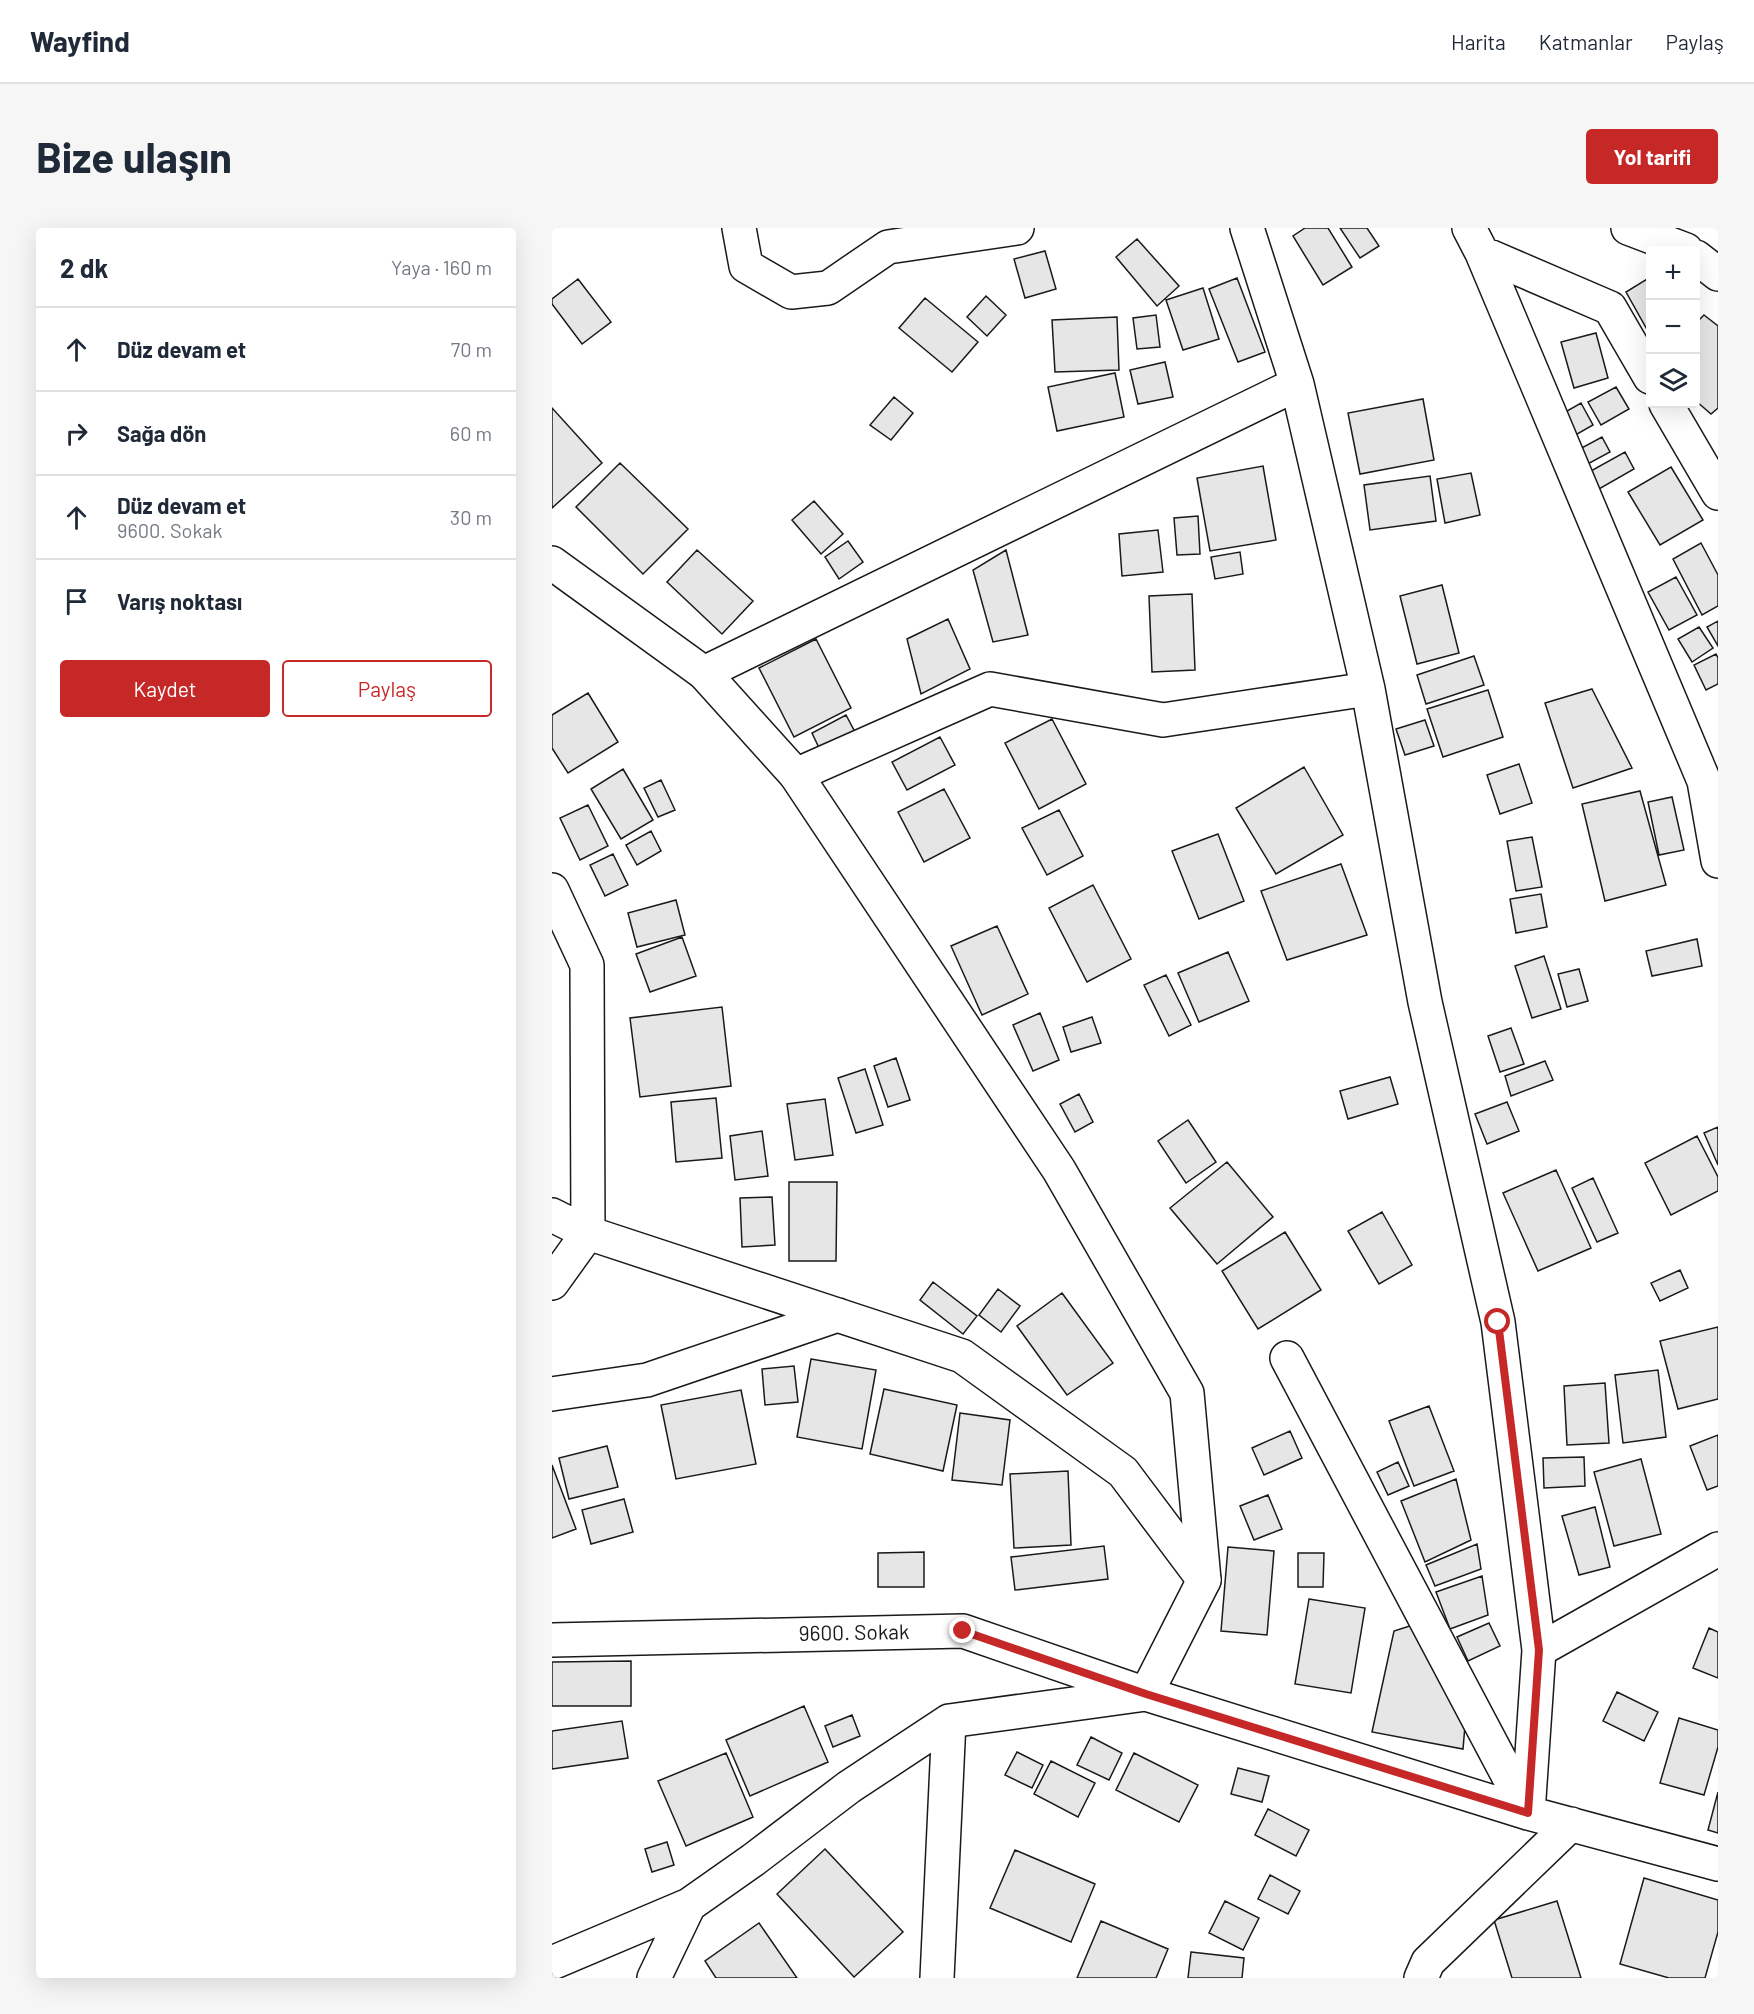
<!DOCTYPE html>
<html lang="tr">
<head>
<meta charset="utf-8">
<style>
  :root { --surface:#fff; --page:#f6f6f7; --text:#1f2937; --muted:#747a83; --line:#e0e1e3; --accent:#c62828 }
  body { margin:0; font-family:Barlow,sans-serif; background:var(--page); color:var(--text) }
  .controls { position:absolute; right:18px; top:18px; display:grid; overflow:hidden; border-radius:6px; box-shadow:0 6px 24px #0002 }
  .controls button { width:54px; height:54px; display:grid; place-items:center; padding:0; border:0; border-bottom:2px solid var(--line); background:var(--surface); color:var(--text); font:30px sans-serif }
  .stop { position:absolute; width:18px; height:18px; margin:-14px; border:4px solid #c62828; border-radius:50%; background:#fff }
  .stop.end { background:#c62828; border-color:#fff; box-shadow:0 2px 6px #0008 }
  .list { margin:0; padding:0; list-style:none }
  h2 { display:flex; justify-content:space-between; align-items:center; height:78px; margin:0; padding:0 24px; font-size:26px }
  h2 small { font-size:20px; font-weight:400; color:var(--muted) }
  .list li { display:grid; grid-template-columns:39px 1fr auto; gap:18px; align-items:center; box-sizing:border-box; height:84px; padding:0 24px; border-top:2px solid var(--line) }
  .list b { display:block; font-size:22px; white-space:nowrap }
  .list p { margin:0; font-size:20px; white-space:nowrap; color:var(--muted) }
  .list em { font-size:20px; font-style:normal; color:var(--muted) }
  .actions { display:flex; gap:12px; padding:18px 24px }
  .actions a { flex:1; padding:14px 0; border:2px solid var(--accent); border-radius:6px; text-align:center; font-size:21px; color:var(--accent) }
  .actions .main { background:var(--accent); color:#fff }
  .icon { flex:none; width:33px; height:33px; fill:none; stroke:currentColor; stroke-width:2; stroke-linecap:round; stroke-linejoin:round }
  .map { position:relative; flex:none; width:1166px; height:1750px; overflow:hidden; border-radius:6px }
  header { display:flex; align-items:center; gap:36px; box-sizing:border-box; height:84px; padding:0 30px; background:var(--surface); border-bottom:2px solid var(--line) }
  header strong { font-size:28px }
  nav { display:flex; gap:33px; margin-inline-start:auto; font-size:21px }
  .intro { display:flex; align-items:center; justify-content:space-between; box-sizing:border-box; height:144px; padding:0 36px }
  h1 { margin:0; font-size:42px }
  .button { padding:15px 27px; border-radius:6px; background:var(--accent); color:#fff; font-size:21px; font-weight:700 }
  main { display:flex; gap:36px; padding:0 36px }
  aside { flex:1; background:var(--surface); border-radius:6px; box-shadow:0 6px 24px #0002 }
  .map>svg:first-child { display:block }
  .building { fill:#e6e6e6; stroke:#1a1a1a; stroke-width:1.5 }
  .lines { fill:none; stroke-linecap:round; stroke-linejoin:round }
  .street-casing { stroke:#1a1a1a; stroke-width:36 }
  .secondary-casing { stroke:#1a1a1a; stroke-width:36 }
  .street { stroke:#fff; stroke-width:33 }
  .secondary { stroke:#fff; stroke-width:33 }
  .route { stroke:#c62828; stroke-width:8 }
  .labels { text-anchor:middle; stroke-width:4.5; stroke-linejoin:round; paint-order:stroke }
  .street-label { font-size:21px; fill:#1a1a1a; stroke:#fff }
</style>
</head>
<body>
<header>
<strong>Wayfind</strong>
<nav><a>Harita</a><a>Katmanlar</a><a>Paylaş</a></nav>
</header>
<div class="intro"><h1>Bize ulaşın</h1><a class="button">Yol tarifi</a></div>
<main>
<aside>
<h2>2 dk<small>Yaya · 160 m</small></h2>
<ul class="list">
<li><svg class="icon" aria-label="ahead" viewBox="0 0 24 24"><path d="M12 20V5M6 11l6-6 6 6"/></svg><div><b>Düz devam et</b></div><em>70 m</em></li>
<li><svg class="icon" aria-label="right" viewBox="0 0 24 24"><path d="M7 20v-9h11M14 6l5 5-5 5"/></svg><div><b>Sağa dön</b></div><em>60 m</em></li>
<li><svg class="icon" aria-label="ahead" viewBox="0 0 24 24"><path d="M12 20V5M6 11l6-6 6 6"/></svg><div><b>Düz devam et</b><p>9600. Sokak</p></div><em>30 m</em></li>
<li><svg class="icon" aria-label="arrive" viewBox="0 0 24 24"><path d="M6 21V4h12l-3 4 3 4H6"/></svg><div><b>Varış noktası</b></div></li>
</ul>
<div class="actions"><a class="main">Kaydet</a><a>Paylaş</a></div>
</aside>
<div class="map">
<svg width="1166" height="1750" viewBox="0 0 1166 1750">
  <rect width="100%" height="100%" fill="#fff"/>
  <path class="building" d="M 753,0 L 776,0 L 800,39 L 771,57 L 741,8 Z
    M 788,0 L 815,0 L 827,18 L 808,30 Z
    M 585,11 L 627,58 L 605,78 L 564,29 Z
    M 493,23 L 504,61 L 473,70 L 462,31 Z
    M 685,50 L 713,124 L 686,134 L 657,61 Z
    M 26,51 L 59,94 L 30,116 L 0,76 L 0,71 Z
    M 1095,51 L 1098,58 L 1098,104 L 1097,105 L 1074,64 Z
    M 651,60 L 667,111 L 631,122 L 614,72 Z
    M 434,68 L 454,87 L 435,108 L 415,89 Z
    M 373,70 L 426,114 L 400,144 L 347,100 Z
    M 604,87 L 608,119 L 585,121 L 581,90 Z
    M 1152,87 L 1166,98 L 1166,180 L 1159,186 L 1144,173 L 1144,95 Z
    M 565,89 L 567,142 L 503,144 L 500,92 Z
    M 1044,105 L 1056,150 L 1022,160 L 1009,114 Z
    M 613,134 L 621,169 L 586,176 L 578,142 Z
    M 563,145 L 572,189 L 505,203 L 496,159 Z
    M 1064,159 L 1077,181 L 1049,197 L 1036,174 Z
    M 342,169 L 361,185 L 339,212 L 318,197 Z
    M 871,171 L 882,232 L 808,246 L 796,185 Z
    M 1029,175 L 1041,197 L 1020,209 L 1008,187 Z
    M 0,180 L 50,235 L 0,280 Z
    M 1050,209 L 1058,224 L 1032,238 L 1024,223 Z
    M 1073,224 L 1082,241 L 1047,261 L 1037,244 Z
    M 68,235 L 136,301 L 91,346 L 24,279 Z
    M 711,238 L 724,312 L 658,323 L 645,250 Z
    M 1119,239 L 1151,292 L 1108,317 L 1076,264 Z
    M 919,245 L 928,287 L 893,295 L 885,251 Z
    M 878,248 L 884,293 L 818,302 L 812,257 Z
    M 262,273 L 291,306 L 269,326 L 240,292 Z
    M 646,288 L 648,326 L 625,327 L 622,290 Z
    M 606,302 L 611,344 L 570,348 L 567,306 Z
    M 296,313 L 311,334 L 287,351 L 273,329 Z
    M 1149,315 L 1166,347 L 1166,378 L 1150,387 L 1121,331 Z
    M 145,322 L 201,373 L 170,406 L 115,354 Z
    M 454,322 L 476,407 L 441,414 L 421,342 Z
    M 688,324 L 691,346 L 663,351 L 659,329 Z
    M 1124,349 L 1145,387 L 1117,402 L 1096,364 Z
    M 890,357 L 907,425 L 865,436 L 848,368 Z
    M 640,366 L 643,442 L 600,444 L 597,368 Z
    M 396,391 L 418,441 L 369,466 L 355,411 Z
    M 1166,393 L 1166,418 L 1155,399 Z
    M 1147,399 L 1161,420 L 1140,434 L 1126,411 Z
    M 264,411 L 299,480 L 242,509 L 207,440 Z
    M 1164,426 L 1166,430 L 1166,456 L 1154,462 L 1142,437 Z
    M 922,428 L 932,457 L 874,476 L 865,447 Z
    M 1040,461 L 1080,540 L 1021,560 L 993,475 Z
    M 936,462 L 951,509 L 891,529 L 875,481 Z
    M 36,465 L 66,514 L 16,545 L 0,520 L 0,487 Z
    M 294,487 L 304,506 L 269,524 L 260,505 Z
    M 500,491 L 534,556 L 487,581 L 453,515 Z
    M 873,492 L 882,518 L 853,527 L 844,501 Z
    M 388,509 L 403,537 L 355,562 L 340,534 Z
    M 967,536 L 980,575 L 948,586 L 935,547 Z
    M 752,539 L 791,607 L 724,646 L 684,580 Z
    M 71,541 L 101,592 L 69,611 L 39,561 Z
    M 109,552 L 123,582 L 106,589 L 92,560 Z
    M 392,561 L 418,610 L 372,634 L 346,584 Z
    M 1088,563 L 1114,657 L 1053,673 L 1030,576 Z
    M 1120,569 L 1132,622 L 1107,627 L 1096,574 Z
    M 36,577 L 56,618 L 28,632 L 8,590 Z
    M 507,582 L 531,628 L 495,647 L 470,600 Z
    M 99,603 L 109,623 L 85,637 L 74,617 Z
    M 666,606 L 692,673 L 647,691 L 620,623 Z
    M 980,609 L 990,659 L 964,663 L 955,613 Z
    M 61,626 L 76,657 L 53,668 L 38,637 Z
    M 789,636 L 815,707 L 735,732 L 709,663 Z
    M 541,657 L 579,731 L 535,754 L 497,680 Z
    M 989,666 L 995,699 L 964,705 L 958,671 Z
    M 124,672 L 133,707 L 85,719 L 76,685 Z
    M 445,698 L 476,766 L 430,787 L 399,718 Z
    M 130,709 L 144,748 L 98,764 L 84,726 Z
    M 1145,711 L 1150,738 L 1100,748 L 1094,723 Z
    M 676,724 L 697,773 L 647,794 L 626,745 Z
    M 992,728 L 1009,781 L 980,790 L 963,738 Z
    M 1027,741 L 1036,773 L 1015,779 L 1006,746 Z
    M 614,747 L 639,797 L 617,808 L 592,757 Z
    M 170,779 L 179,858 L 88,869 L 78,790 Z
    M 488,785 L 507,832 L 481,843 L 461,797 Z
    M 540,789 L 549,815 L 519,824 L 511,799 Z
    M 959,800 L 972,836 L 948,844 L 936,808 Z
    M 344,830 L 358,872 L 336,879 L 322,838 Z
    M 993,833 L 1001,852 L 959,868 L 953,848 Z
    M 313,841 L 331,897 L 304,905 L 286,850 Z
    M 838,849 L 846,876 L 796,891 L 788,863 Z
    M 527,866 L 541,894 L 523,904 L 508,876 Z
    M 164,870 L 170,930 L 124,934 L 119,874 Z
    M 273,871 L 281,927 L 243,932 L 235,876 Z
    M 955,874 L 967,903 L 935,916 L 923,886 Z
    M 636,892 L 664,934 L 634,955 L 606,913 Z
    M 1166,899 L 1166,937 L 1152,905 Z
    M 210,903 L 216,948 L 183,952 L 178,908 Z
    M 1145,908 L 1166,949 L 1166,963 L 1119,987 L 1093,935 Z
    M 675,934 L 721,989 L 665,1036 L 618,980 Z
    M 1004,942 L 1039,1020 L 986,1043 L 951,965 Z
    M 1041,950 L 1066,1005 L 1045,1014 L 1020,960 Z
    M 237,954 L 285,954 L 284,1033 L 237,1033 Z
    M 220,969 L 223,1017 L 190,1019 L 188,970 Z
    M 830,984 L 860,1037 L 827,1056 L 796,1003 Z
    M 733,1004 L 769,1062 L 706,1101 L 670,1043 Z
    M 1128,1042 L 1136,1060 L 1108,1073 L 1099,1055 Z
    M 381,1054 L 425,1088 L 411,1106 L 368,1072 Z
    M 446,1061 L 468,1078 L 449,1104 L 427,1087 Z
    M 510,1065 L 561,1135 L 515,1167 L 465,1098 Z
    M 1166,1099 L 1166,1171 L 1126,1181 L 1108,1113 Z
    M 259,1131 L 324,1142 L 310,1221 L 245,1209 Z
    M 242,1138 L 246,1174 L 213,1177 L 210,1141 Z
    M 1106,1142 L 1114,1209 L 1071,1215 L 1063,1147 Z
    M 1053,1155 L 1057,1215 L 1015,1217 L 1012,1158 Z
    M 332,1161 L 405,1177 L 391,1243 L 318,1226 Z
    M 189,1162 L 204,1236 L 124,1251 L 109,1177 Z
    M 877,1178 L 902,1243 L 862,1258 L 837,1193 Z
    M 408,1185 L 458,1192 L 450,1257 L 400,1252 Z
    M 738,1203 L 750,1230 L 712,1247 L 700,1220 Z
    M 1166,1207 L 1166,1258 L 1155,1262 L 1138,1218 Z
    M 55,1218 L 66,1259 L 17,1271 L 7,1230 Z
    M 1032,1229 L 1033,1258 L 992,1260 L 991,1230 Z
    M 1089,1231 L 1109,1306 L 1062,1318 L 1042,1244 Z
    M 846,1234 L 857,1258 L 836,1267 L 825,1244 Z
    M 0,1237 L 24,1301 L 0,1310 Z
    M 516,1243 L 519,1317 L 462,1320 L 458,1246 Z
    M 904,1251 L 919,1312 L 873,1334 L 849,1273 Z
    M 716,1267 L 730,1301 L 702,1312 L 688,1278 Z
    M 72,1271 L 81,1304 L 39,1316 L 30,1282 Z
    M 1043,1279 L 1058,1339 L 1027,1347 L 1010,1288 Z
    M 925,1316 L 929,1341 L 883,1358 L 874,1337 Z
    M 552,1318 L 556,1351 L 463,1362 L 459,1329 Z
    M 676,1319 L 722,1323 L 715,1407 L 669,1403 Z
    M 372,1324 L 372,1359 L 326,1359 L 326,1325 Z
    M 746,1325 L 772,1325 L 771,1359 L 746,1359 Z
    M 930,1348 L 936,1387 L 898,1401 L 884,1364 Z
    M 757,1371 L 813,1380 L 799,1465 L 743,1456 Z
    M 937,1395 L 948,1418 L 916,1433 L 905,1409 Z
    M 864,1396 L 914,1486 L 911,1521 L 820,1504 L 842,1403 Z
    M 1157,1400 L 1166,1404 L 1166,1450 L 1141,1440 Z
    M 79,1433 L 79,1478 L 0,1478 L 0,1434 Z
    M 1065,1464 L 1106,1484 L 1092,1513 L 1051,1493 Z
    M 252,1478 L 276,1534 L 198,1568 L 174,1512 Z
    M 300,1487 L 308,1508 L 281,1519 L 273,1498 Z
    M 1127,1490 L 1166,1502 L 1166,1519 L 1152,1567 L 1108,1555 Z
    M 70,1493 L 76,1530 L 0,1541 L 0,1503 Z
    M 539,1509 L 570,1525 L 557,1552 L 525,1537 Z
    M 465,1524 L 491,1537 L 480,1560 L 453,1547 Z
    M 174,1525 L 201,1589 L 134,1618 L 106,1553 Z
    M 582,1525 L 646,1557 L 627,1594 L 564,1562 Z
    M 499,1533 L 543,1555 L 526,1589 L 482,1566 Z
    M 686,1540 L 717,1548 L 710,1574 L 679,1566 Z
    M 1166,1564 L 1166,1605 L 1156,1602 Z
    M 716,1581 L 757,1602 L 744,1628 L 703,1607 Z
    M 115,1614 L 122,1637 L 100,1644 L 93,1621 Z
    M 273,1621 L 351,1704 L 302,1749 L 225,1666 Z
    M 463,1622 L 543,1656 L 519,1714 L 438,1680 Z
    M 718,1647 L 748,1663 L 736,1686 L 706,1671 Z
    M 1092,1650 L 1166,1672 L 1166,1704 L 1153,1750 L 1117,1750 L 1068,1736 Z
    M 673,1673 L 707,1690 L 691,1722 L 657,1705 Z
    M 1005,1673 L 1029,1750 L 960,1750 L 942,1692 Z
    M 549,1693 L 616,1721 L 604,1750 L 525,1750 Z
    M 207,1695 L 245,1750 L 164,1750 L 153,1733 Z
    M 639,1724 L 692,1730 L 690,1750 L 636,1750 Z"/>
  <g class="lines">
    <g class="street-casing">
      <path id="street" d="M 187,0 L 194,38 L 239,64 L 276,60 L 336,19 L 465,0
        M 695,0 L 745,156 L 816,461 L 873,774 L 946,1094 L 987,1422 L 976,1585
        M 917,0 L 930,25 L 1152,553 L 1166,633
        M 1076,0 L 1134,22
        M 930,25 L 1058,80 L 1098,149
        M 1144,29 L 1166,46
        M 1114,176 L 1166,265
        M 152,445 L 745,156
        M 244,547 L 438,461 L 611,492 L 816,461
        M 0,662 L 35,737 L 36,1005 L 0,1055
        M 0,987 L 36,1005 L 410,1128 L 571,1244 L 652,1352
        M 735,1130 L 976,1585
        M 0,1166 L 95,1152 L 286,1087
        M 987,1422 L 1166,1321
        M 0,1735 L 137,1677 L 201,1632 L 297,1559 L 397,1493 L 594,1466 L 976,1585 L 1166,1636
        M 102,1750 L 137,1677
        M 385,1750 L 397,1493
        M 869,1750 L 876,1734 L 1019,1596"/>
    </g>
    <g class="secondary-casing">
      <path id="secondary" d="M 0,335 L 152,445 L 244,547 L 507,942 L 635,1165 L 652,1352 L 594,1466 L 411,1403 L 0,1412"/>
    </g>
    <use href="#street" class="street"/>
    <use href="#secondary" class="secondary"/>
  </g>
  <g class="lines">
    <path class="route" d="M 411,1403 L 594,1466 L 976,1585 L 987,1422 L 946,1094"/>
  </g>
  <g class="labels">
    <g class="street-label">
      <text transform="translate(302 1405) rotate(-1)" y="7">9600. Sokak</text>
    </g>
  </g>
</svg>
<div class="controls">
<button>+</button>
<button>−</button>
<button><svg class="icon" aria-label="layers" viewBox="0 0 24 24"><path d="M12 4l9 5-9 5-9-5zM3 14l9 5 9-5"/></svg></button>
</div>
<div class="stop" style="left:946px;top:1094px"></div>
<div class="stop end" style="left:411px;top:1403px"></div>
</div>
</main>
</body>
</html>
